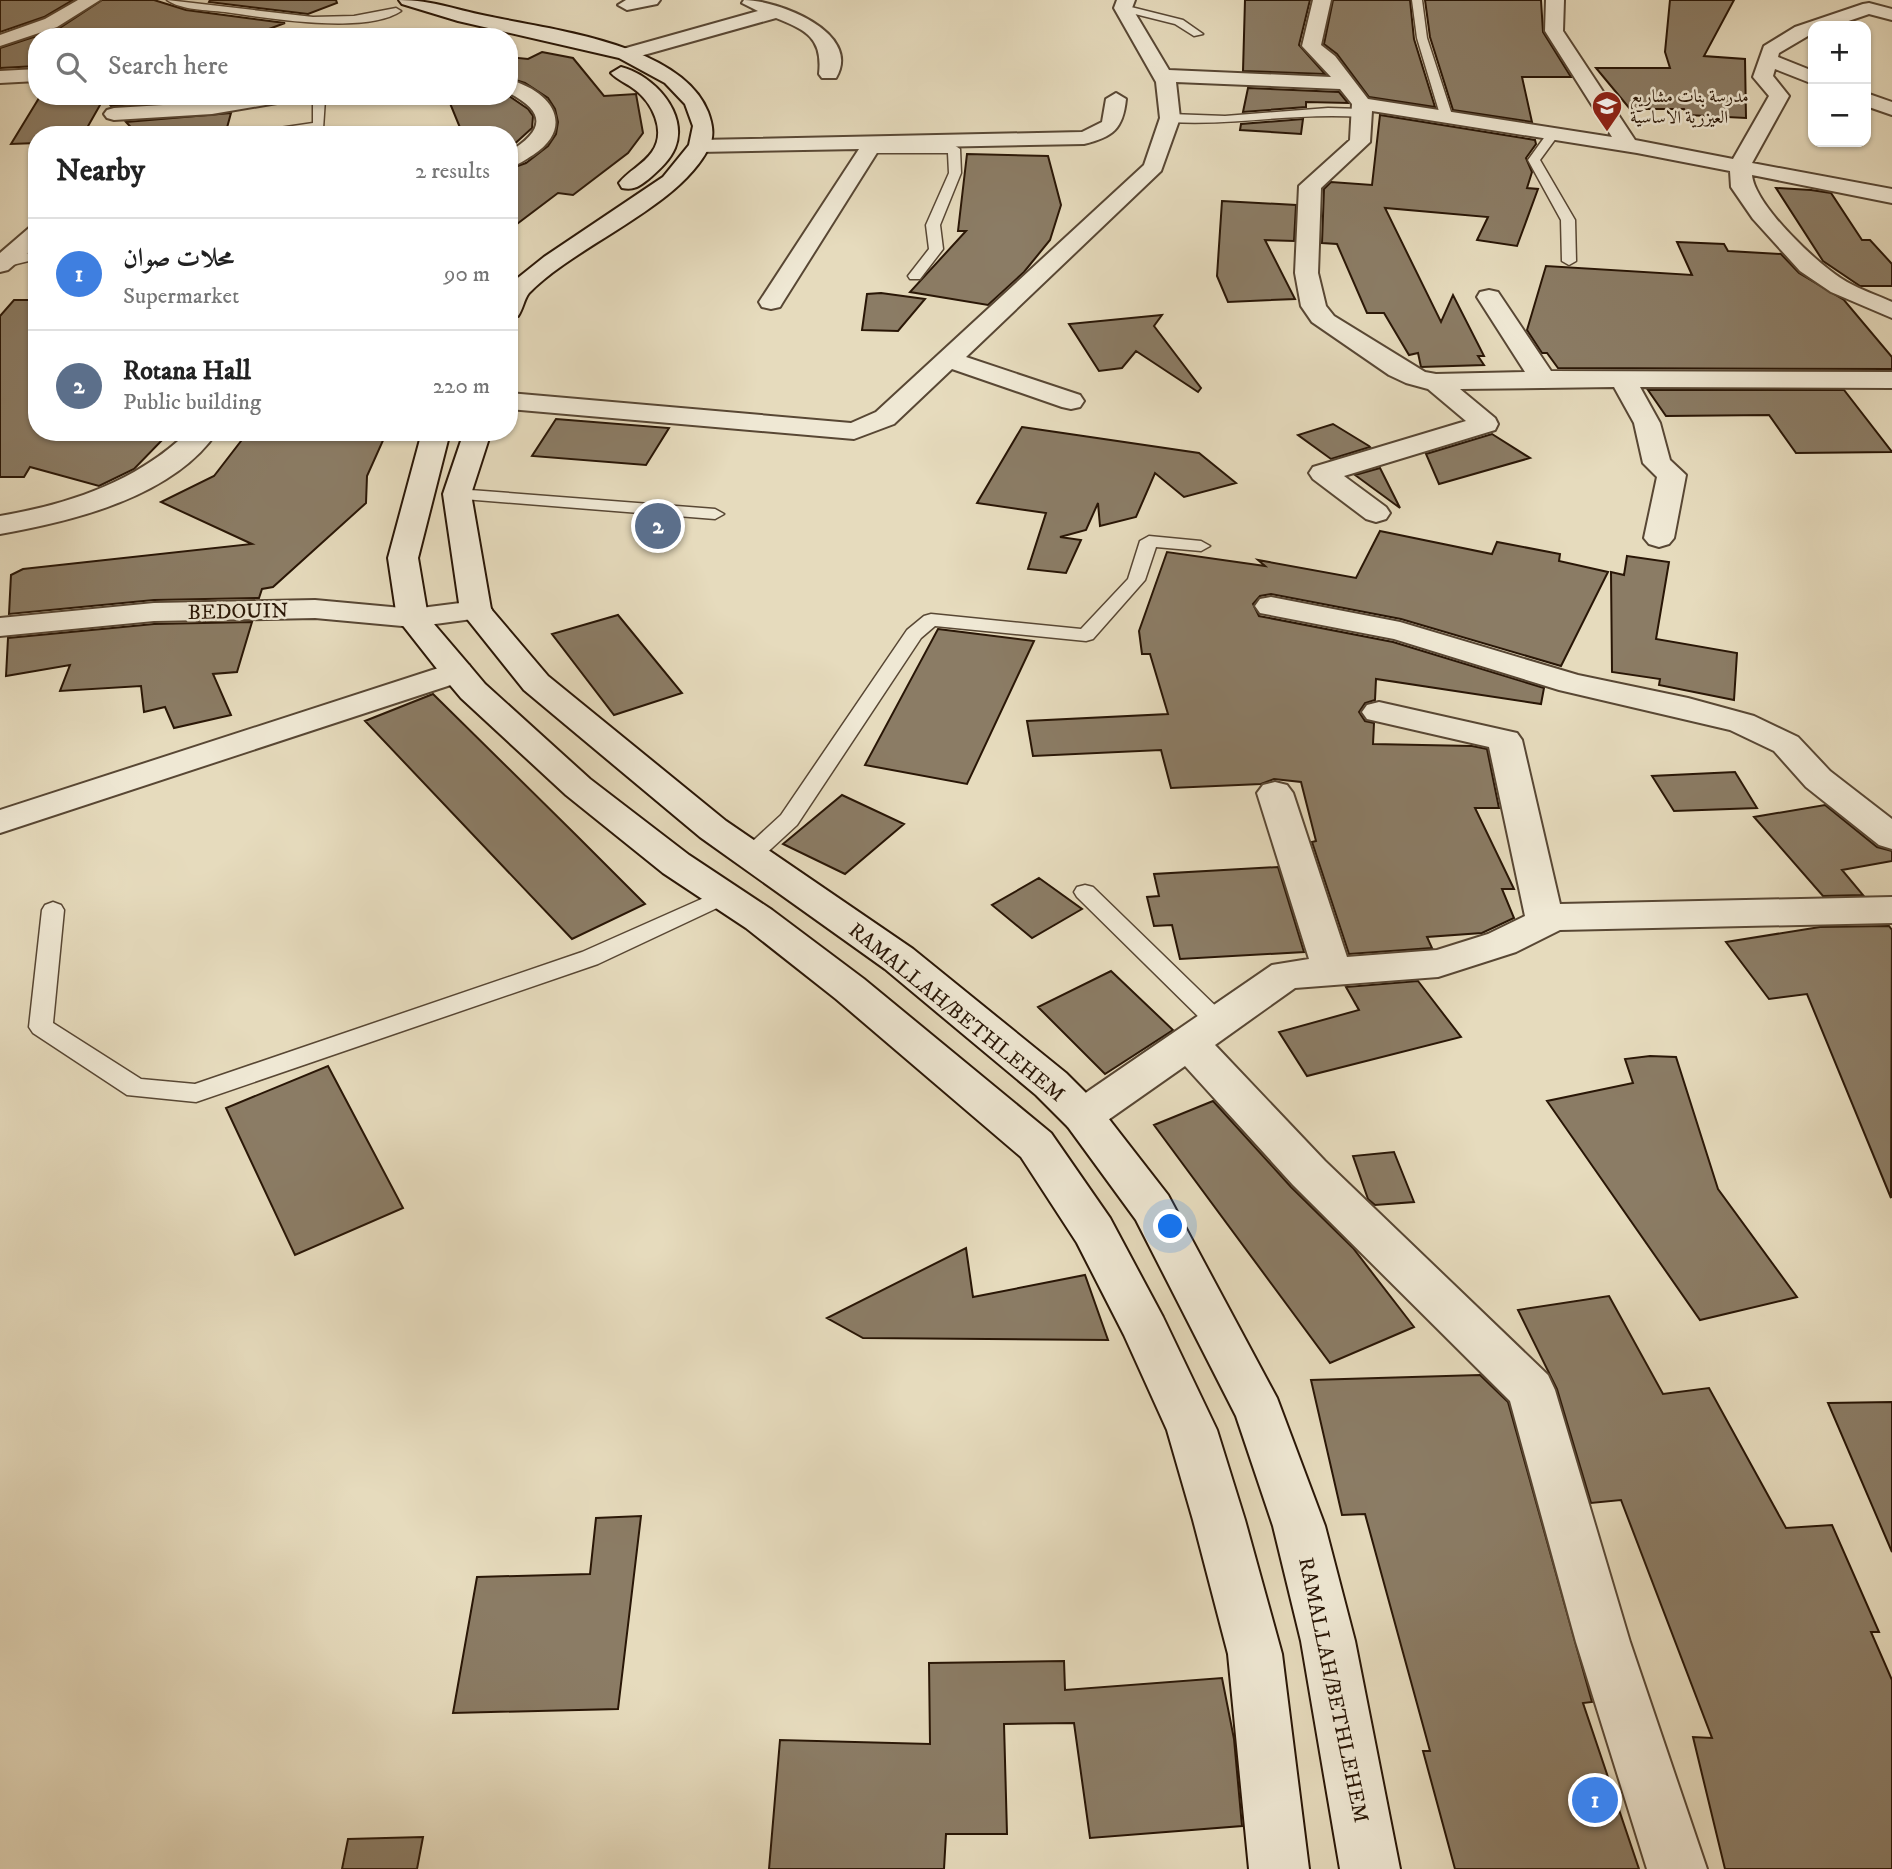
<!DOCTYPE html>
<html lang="en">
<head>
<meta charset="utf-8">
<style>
  :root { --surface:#fff; --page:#f2f2f2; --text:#222; --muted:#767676; --line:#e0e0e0; --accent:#7c3aed }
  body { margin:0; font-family:"IM FELL DW Pica",Amiri,serif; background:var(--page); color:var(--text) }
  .controls { position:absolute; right:21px; top:21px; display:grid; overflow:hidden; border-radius:14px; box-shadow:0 2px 5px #0004 }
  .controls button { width:63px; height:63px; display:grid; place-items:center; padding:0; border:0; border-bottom:2px solid var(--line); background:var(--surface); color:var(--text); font:35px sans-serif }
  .you { position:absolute; left:1171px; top:1227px; width:24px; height:24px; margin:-18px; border:5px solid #fff; border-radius:50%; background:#1a73e8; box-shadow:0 0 0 10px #1a73e833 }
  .badge { display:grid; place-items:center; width:46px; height:46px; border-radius:50%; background:var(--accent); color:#fff; font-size:23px; font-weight:700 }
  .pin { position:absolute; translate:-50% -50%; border:4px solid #fff; box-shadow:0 2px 7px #0006 }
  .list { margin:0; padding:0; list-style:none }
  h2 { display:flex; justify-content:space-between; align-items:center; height:91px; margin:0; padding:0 28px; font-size:30px }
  h2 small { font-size:23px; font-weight:400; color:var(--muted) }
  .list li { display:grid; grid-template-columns:46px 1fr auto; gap:21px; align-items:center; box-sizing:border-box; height:112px; padding:0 28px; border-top:2px solid var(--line) }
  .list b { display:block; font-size:26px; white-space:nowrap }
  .list p { margin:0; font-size:23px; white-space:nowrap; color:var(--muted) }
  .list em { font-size:23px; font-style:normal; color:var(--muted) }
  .icon { flex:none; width:38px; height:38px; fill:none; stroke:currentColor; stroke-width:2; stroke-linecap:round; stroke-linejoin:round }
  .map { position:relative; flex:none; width:1892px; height:1869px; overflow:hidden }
  .search { position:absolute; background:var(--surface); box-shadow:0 2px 5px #0004; left:28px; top:28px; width:490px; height:77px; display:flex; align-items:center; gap:18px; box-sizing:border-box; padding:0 24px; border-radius:28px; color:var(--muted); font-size:26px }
  .panel { position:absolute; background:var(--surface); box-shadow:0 2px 5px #0004; left:28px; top:126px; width:490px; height:315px; border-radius:28px }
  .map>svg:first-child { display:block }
  .building { fill:#8b7c65; stroke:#291606; stroke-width:2 }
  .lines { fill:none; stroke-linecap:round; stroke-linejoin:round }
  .service-casing { stroke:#584734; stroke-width:3 }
  .minor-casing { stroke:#584734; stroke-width:4 }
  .secondary-casing { stroke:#291606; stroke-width:4 }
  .service { fill:#efe8d4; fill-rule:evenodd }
  .minor { fill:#efe8d4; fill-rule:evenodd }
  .secondary { fill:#efe8d4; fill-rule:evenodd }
  .labels { text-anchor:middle; stroke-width:5; stroke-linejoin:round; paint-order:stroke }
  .far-poi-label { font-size:18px; fill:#291606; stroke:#efe8d4; text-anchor:start }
  .street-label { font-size:21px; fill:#291606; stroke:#efe8d4 }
</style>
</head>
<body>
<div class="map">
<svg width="1892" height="1869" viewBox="0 0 1892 1869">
  <rect width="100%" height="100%" fill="#e6dbbd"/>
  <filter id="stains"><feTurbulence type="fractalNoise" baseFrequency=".00286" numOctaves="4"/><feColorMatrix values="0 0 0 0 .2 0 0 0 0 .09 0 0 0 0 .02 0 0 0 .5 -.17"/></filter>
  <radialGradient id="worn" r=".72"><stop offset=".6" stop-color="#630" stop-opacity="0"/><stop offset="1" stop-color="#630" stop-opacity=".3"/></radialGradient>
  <path class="building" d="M 0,0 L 73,0 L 44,17 L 0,32 Z
    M 102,0 L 154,0 L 186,10 L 285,23 L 258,33 L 257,37 L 37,37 L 37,66 L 0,68 L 0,48 L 58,29 Z
    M 210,0 L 336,0 L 337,3 L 308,14 L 209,2 Z
    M 1245,0 L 1310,0 L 1299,45 L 1325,74 L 1243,71 Z
    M 1333,0 L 1410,0 L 1414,39 L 1435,107 L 1369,97 L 1337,54 L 1324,44 Z
    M 1425,0 L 1541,0 L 1543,32 L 1571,77 L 1522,77 L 1532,122 L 1453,110 L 1430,37 Z
    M 1670,0 L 1734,0 L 1704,56 L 1745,59 L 1746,118 L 1687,115 L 1684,109 L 1630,109 L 1596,68 L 1670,68 L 1665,52 Z
    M 542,52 L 573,58 L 604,96 L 636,94 L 643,133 L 628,153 L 573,195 L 558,193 L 509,230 L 509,169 L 526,163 L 548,146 L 556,134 L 558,122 L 555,109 L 548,98 L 525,83 L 509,78 L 509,57 L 528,59 Z
    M 1248,88 L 1339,92 L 1348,103 L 1306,102 L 1306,107 L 1243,112 Z
    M 230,96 L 111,106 L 104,98 L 171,96 Z
    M 447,96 L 509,96 L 528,109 L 533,116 L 532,128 L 509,149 L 509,135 L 463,135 Z
    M 39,98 L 104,98 L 83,135 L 37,135 L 37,143 L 11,144 Z
    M 231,113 L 225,135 L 138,135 L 126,122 Z
    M 1380,115 L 1535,140 L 1536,144 L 1526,158 L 1532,172 L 1527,188 L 1538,189 L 1517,246 L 1477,240 L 1488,217 L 1385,208 L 1441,322 L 1453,295 L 1484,356 L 1478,356 L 1484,365 L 1421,367 L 1418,353 L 1409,355 L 1384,313 L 1367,313 L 1337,244 L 1322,243 L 1324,189 L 1331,182 L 1372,185 Z
    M 1303,119 L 1301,134 L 1240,130 L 1241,124 Z
    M 967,154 L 1048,156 L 1061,205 L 1050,240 L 1024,272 L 988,305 L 910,292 L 966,231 L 958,231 Z
    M 1776,188 L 1811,190 L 1831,193 L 1862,240 L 1870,240 L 1892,264 L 1892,286 L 1860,286 L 1823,261 Z
    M 1222,201 L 1296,205 L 1294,241 L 1265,240 L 1295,299 L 1228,302 L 1217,276 Z
    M 1677,242 L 1724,244 L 1728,251 L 1781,254 L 1799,273 L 1844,300 L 1892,357 L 1892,369 L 1558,368 L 1547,353 L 1542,353 L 1527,330 L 1546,266 L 1692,275 Z
    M 881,293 L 925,299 L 898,331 L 862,330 L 867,294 Z
    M 14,300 L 37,300 L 37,432 L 170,432 L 134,469 L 99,486 L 30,467 L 24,477 L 0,477 L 0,316 Z
    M 1162,315 L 1154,326 L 1201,388 L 1198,392 L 1136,351 L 1122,368 L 1099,371 L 1069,324 Z
    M 1648,390 L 1844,390 L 1892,452 L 1796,453 L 1769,415 L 1666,416 Z
    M 556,419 L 669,428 L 646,465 L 532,456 Z
    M 1333,424 L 1369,446 L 1370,447 L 1331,459 L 1298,435 Z
    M 1022,427 L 1199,453 L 1236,483 L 1184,497 L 1155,473 L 1136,517 L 1100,526 L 1098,503 L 1086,530 L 1060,537 L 1081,540 L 1066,573 L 1028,569 L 1046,513 L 977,503 Z
    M 248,432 L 385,436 L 367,476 L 366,503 L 273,587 L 262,589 L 259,598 L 154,600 L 9,614 L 11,575 L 23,569 L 252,544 L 161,502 L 214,476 Z
    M 1492,434 L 1530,458 L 1439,484 L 1426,454 Z
    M 1380,468 L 1400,508 L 1355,475 Z
    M 1380,531 L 1492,554 L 1497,542 L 1560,554 L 1559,561 L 1608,572 L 1561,666 L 1401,619 L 1271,594 L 1260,596 L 1253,604 L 1259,616 L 1393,642 L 1544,688 L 1541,704 L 1376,679 L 1375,700 L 1365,703 L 1359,712 L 1365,721 L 1374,723 L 1373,744 L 1472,746 L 1487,749 L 1499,808 L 1475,808 L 1514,889 L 1502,889 L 1514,918 L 1482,933 L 1427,937 L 1432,948 L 1349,954 L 1312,842 L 1316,841 L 1301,782 L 1274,779 L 1261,784 L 1171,788 L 1161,750 L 1033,756 L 1027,721 L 1168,714 L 1150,654 L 1142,654 L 1139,631 L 1167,552 L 1265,566 L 1258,560 L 1356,578 Z
    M 1627,556 L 1669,562 L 1656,639 L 1737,653 L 1734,700 L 1659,685 L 1660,679 L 1612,672 L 1611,572 L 1624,575 Z
    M 618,615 L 682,693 L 614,715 L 552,634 Z
    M 252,622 L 237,672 L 213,674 L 231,715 L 174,728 L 165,707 L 144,712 L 141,686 L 60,691 L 70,665 L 6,676 L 8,638 L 154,624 Z
    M 938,629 L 1034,641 L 967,784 L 865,765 Z
    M 433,694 L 576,835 L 645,904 L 572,939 L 365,721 Z
    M 1735,772 L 1757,808 L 1674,811 L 1652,776 Z
    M 842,795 L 904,824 L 845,874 L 783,844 Z
    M 1825,805 L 1877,847 L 1892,851 L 1892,861 L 1842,870 L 1863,895 L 1823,896 L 1754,817 Z
    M 1278,867 L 1304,952 L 1180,959 L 1172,925 L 1154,926 L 1147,897 L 1159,896 L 1154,874 Z
    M 1039,878 L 1082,909 L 1032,938 L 992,905 Z
    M 1889,926 L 1892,930 L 1891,1198 L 1807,994 L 1769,999 L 1726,942 L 1820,927 Z
    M 1111,971 L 1173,1030 L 1105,1074 L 1038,1007 Z
    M 1418,981 L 1461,1037 L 1307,1076 L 1279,1032 L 1359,1010 L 1346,987 Z
    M 1650,1056 L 1676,1057 L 1718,1189 L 1797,1297 L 1700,1320 L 1547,1101 L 1633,1083 L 1625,1059 Z
    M 328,1066 L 403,1208 L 295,1255 L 226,1108 Z
    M 1213,1101 L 1291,1187 L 1353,1248 L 1414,1327 L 1330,1363 L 1154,1125 Z
    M 1394,1152 L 1414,1202 L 1375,1205 L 1368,1199 L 1353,1156 Z
    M 966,1248 L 973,1297 L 1085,1275 L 1108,1340 L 863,1338 L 827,1318 Z
    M 1609,1296 L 1663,1394 L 1709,1388 L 1786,1528 L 1832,1525 L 1879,1632 L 1871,1632 L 1892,1680 L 1892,1869 L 1725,1869 L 1693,1737 L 1712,1738 L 1621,1500 L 1591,1503 L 1557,1389 L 1518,1310 Z
    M 1480,1375 L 1508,1402 L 1592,1702 L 1583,1703 L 1639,1869 L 1455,1869 L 1423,1751 L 1430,1751 L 1365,1514 L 1342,1515 L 1311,1380 Z
    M 1892,1402 L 1892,1552 L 1828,1403 Z
    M 641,1516 L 618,1709 L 453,1713 L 477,1577 L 590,1574 L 596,1518 Z
    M 1064,1661 L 1065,1690 L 1222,1678 L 1234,1739 L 1242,1826 L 1090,1838 L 1074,1723 L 1004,1724 L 1007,1834 L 946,1834 L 944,1869 L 769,1869 L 780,1740 L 930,1744 L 929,1663 Z
    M 423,1837 L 417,1869 L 342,1869 L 348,1839 Z"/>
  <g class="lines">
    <g class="service-casing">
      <path id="service" d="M 167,0 L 313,17 L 354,16 L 396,8 L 401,11 C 366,35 266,18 225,12 C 207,10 181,10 167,0 Z
        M 1412,0 L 1422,0 L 1427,38 L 1453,118 L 1451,121 L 1441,118 L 1417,38 Z
        M 1123,5 L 1183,20 L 1203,34 L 1194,36 L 1175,24 L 1119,10 L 1119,6 Z
        M 322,96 L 325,99 L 323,129 L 285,135 L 253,135 L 259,131 L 313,123 L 313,99 Z
        M 1328,108 L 1362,109 L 1368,113 L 1362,117 C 1297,112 1235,126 1170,122 L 1164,118 L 1170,114 L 1225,116 Z
        M 1553,130 L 1559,134 L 1540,160 L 1575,220 L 1576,261 L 1569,265 L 1562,261 L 1561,220 L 1528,160 L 1549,131 Z
        M 954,145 L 960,149 L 961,173 L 940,225 L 943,249 L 920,279 L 910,279 L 908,276 L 929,249 L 926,225 L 949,173 L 948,153 L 870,153 L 864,149 L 870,145 Z
        M 37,251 L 37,259 L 0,268 L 0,260 Z
        M 457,489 L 715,509 L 724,514 L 715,519 L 451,498 L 449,494 L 451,490 Z
        M 1149,536 L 1201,541 L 1210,546 L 1201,551 L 1156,547 L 1145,580 L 1093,639 L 1086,641 L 935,626 L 921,638 L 797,825 L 759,860 L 743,860 L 740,855 L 743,850 L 781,815 L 907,630 L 924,616 L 931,614 L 1081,629 L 1128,579 L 1140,541 Z
        M 1085,885 L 1093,887 L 1227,1017 L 1231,1023 L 1227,1029 L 1219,1032 L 1211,1029 L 1077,897 L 1074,892 L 1077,887 Z
        M 724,889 L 732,891 L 735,896 L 732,901 L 598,964 L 196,1102 L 127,1095 L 33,1033 L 29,1027 L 42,910 L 45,905 L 53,902 L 61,905 L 64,910 L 53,1023 L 141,1079 L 195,1084 L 582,952 Z"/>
    </g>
    <g class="minor-casing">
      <path id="minor" d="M 78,0 L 100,0 L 57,27 L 0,46 L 0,35 L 45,19 Z
        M 626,0 L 660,0 L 657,4 L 627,10 L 618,5 Z
        M 744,0 C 777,0 863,32 836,78 L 822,78 L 819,74 C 823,38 806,30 776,18 L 626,60 L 617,54 L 619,50 L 758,11 L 742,3 Z
        M 1117,0 L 1135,0 L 1132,8 L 1169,70 L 1331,77 L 1302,46 L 1313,0 L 1331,0 L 1321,45 L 1335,56 L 1368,99 L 1612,137 L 1545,31 L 1546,0 L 1564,0 L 1563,31 L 1635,140 L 1733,159 L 1769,96 L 1753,77 L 1764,46 L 1795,27 L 1863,4 L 1869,3 L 1892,9 L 1892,20 L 1869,14 L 1834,26 L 1813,26 L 1813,33 L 1779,53 L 1778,57 L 1813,71 L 1813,84 L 1775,69 L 1773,76 L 1789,96 L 1752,163 L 1892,189 L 1892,203 L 1752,175 C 1755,206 1820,267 1847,282 C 1861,290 1877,295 1892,302 L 1892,318 L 1831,292 L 1800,271 L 1753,219 L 1731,187 L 1730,171 L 1637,153 L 1372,111 L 1370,142 L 1321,188 L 1318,273 L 1326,306 L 1334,316 L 1425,372 L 1436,374 L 1525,372 L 1477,297 L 1480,292 L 1489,290 L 1498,292 L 1551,371 L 1892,372 L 1892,388 L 1640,387 L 1660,423 L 1670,460 L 1686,475 L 1674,538 L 1669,544 L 1659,547 L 1649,544 L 1644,538 L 1657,477 L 1643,463 L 1634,423 L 1614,387 L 1460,389 L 1495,418 L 1498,424 L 1495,430 L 1344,476 L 1386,507 L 1390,513 L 1386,519 L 1376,522 L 1366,519 L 1313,479 L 1309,473 L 1313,467 L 1466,421 L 1428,389 L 1406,383 L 1389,375 L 1312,322 L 1301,306 L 1295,273 L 1299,186 L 1350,140 L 1352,104 L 1340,89 L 1176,82 L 1180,118 L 1161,171 L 966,357 L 1080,395 L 1084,401 L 1080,407 L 1071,409 L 1062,407 L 952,369 L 894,424 L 854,439 L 509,409 L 509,393 L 851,423 L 876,412 L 1144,165 L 1160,118 L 1156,82 L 1114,8 Z
        M 37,69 L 37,81 L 0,83 L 0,71 Z
        M 509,80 C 550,90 577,126 533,155 C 525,160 518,165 509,167 L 509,152 C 543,131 548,113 509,93 Z
        M 1116,93 L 1126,99 C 1123,129 1113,137 1084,144 L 880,148 L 783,302 L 780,307 L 771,309 L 762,307 L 759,302 L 859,149 L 699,152 L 692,150 L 689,146 L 692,142 L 699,140 L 1082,132 L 1102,122 L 1106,99 Z
        M 1866,93 L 1892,102 L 1892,115 L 1866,106 Z
        M 247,96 L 293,96 L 283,102 L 212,114 L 114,120 L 107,118 L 104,114 L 107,110 L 114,108 L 212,102 Z
        M 37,226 L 37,245 L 8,270 L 0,272 L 0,253 L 29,228 Z
        M 188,432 L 217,432 C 173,497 73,521 0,534 L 0,516 C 70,504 136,482 188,432 Z
        M 1271,597 L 1400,622 L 1578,675 L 1688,698 L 1754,716 L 1798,737 L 1830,771 L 1892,819 L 1892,849 L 1879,845 L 1806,787 L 1774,751 L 1730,730 L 1559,690 L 1394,639 L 1260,613 L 1255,606 L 1260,599 Z
        M 315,600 L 413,609 L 476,601 L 487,603 L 492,610 L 487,617 L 413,627 L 315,618 L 154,621 L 0,636 L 0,618 L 154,603 Z
        M 457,662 L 469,665 L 473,672 L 469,679 L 0,833 L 0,810 Z
        M 1379,702 L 1517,733 L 1522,740 L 1560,904 L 1892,897 L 1892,923 L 1560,930 L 1516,952 L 1438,977 L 1295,988 L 1215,1045 L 1325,1161 L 1548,1375 L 1555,1390 L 1630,1642 L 1707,1869 L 1647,1869 L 1576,1642 L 1510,1401 L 1293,1185 L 1185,1066 L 1098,1127 L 1083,1132 L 1068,1127 L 1062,1116 L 1068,1105 L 1272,965 L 1309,959 L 1257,793 L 1263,785 L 1275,782 L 1287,785 L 1293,793 L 1347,957 L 1437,950 L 1488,934 L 1525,916 L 1489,747 L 1367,719 L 1362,712 L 1367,705 Z"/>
    </g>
    <g class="secondary-casing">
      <path id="secondary" d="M 399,0 C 433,0 459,11 492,17 C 554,30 682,45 708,112 C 712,123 715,135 709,147 C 680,207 577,244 529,293 C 524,299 523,309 518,316 L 509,318 L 509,285 L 544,257 L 663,177 L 689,145 L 693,126 L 685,104 L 665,83 L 619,58 L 458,21 L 402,4 Z
        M 621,67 C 653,75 689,113 675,148 C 670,160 660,169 651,177 C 641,185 635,191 622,188 L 619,183 C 628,171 643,165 652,152 C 667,131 652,102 634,89 C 627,83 617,80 611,73 Z
        M 422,432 L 450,432 L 418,558 L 428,617 L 469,665 L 485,684 L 590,779 L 689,855 L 772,910 L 864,979 L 1051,1133 L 1110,1218 L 1163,1317 L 1217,1430 L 1245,1520 L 1282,1654 L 1309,1869 L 1249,1869 L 1228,1654 L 1193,1520 L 1167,1430 L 1124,1335 L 1077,1243 L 1021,1157 L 836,999 L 746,928 L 663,873 L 566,795 L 461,698 L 445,679 L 397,618 L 388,558 Z
        M 464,432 L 491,432 L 471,494 L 491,609 L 548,676 L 726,821 L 913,949 L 1066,1073 L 1098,1105 L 1168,1195 L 1277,1398 L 1325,1526 L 1355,1641 L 1400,1869 L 1340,1869 L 1301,1641 L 1273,1526 L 1236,1416 L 1136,1220 L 1068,1127 L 1036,1095 L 885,969 L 700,837 L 524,690 L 460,610 L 443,494 Z"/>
    </g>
    <use href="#service" class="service"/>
    <use href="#minor" class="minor"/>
    <use href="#secondary" class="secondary"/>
  </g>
  <defs>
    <g id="school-pin" transform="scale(1.575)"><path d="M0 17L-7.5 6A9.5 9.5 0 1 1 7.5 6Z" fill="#8f2418" stroke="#efe8d4"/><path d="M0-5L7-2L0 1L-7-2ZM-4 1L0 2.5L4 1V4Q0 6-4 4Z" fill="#fff"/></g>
  </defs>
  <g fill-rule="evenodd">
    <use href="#school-pin" x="1607" y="106"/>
  </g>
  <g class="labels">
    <g class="far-poi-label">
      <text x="1630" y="102">مدرسة بنات مشاريع<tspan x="1630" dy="21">العيزرية الاساسية</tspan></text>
    </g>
    <g class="street-label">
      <text transform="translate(238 611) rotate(-1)" y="7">BEDOUIN</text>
      <text transform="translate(957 1012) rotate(39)" y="7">RAMALLAH/BETHLEHEM</text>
      <text transform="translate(1334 1690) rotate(78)" y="7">RAMALLAH/BETHLEHEM</text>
    </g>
  </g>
  <rect width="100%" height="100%" filter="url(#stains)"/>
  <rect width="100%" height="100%" fill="url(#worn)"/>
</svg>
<div class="controls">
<button>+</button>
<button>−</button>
</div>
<div class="you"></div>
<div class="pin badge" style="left:1595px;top:1800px;background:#3f7fe0">1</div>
<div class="pin badge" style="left:658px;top:526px;background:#5c6f8a">2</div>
<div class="search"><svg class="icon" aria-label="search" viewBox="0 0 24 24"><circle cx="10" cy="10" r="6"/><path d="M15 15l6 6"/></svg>Search here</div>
<section class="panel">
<h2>Nearby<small>2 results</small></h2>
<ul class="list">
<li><span class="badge" style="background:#3f7fe0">1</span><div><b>محلات صوان</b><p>Supermarket</p></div><em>90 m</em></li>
<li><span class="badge" style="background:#5c6f8a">2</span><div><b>Rotana Hall</b><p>Public building</p></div><em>220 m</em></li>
</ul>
</section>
</div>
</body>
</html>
